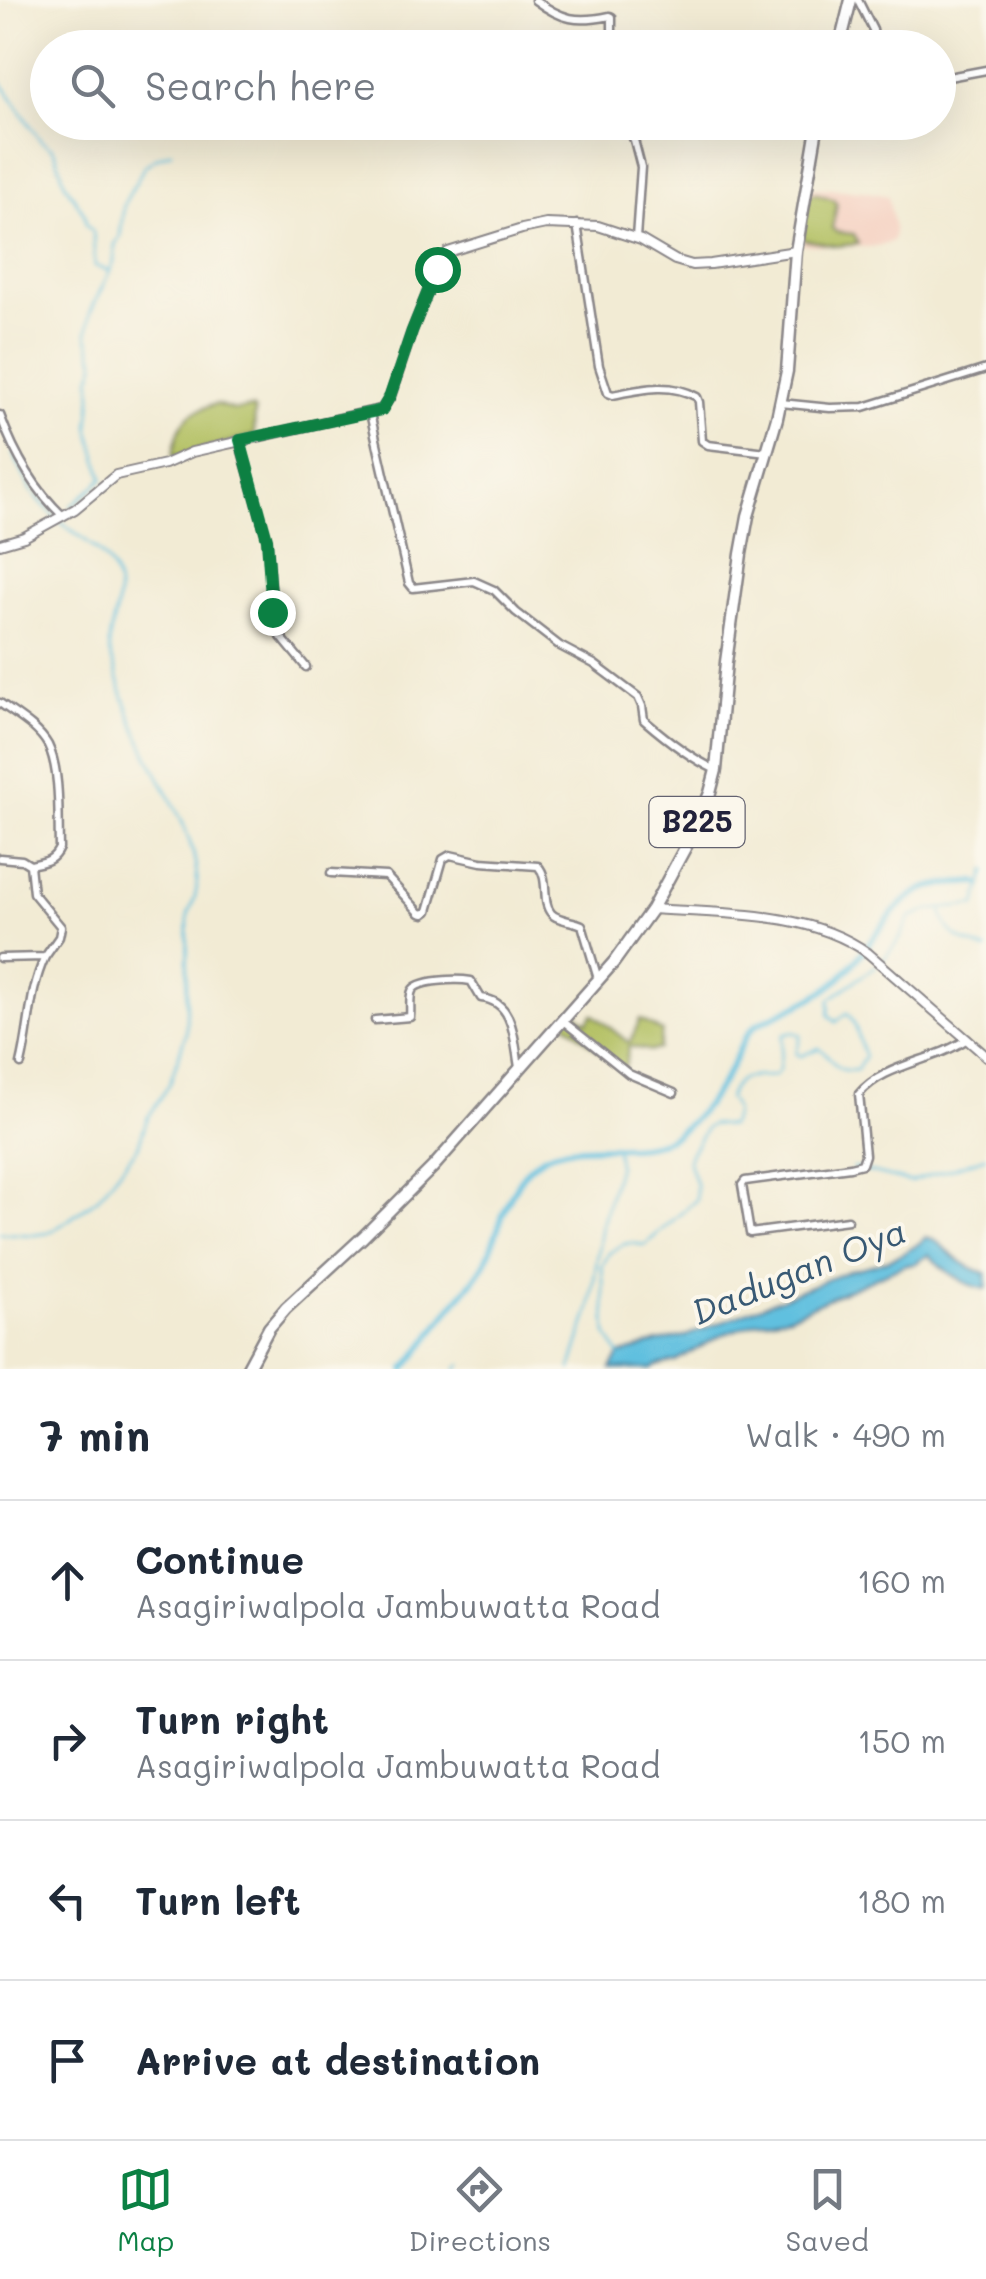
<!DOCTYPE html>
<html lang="en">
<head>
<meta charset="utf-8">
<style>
  :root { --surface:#fff; --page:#f6f6f7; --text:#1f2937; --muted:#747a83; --line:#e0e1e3; --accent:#0b8043 }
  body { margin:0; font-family:Mali,sans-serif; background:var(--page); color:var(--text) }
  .stop { position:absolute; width:30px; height:30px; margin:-22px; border:8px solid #0b8043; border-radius:50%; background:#fff }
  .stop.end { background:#0b8043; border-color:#fff; box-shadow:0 2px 10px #0008 }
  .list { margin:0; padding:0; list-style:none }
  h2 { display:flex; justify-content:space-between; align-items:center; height:130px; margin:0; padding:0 40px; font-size:42px }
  h2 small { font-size:32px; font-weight:400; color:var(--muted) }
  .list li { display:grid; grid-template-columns:65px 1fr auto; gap:30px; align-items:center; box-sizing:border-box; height:160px; padding:0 40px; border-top:2px solid var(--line) }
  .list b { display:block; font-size:38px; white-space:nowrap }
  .list p { margin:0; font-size:32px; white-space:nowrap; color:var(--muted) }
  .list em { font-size:32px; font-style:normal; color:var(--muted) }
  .icon { flex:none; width:55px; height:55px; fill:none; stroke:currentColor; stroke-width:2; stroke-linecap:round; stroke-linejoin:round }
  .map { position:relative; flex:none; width:986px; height:1369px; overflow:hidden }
  .search { position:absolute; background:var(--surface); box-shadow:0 10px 40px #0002; left:30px; right:30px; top:30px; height:110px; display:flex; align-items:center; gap:25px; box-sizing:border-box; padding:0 35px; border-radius:55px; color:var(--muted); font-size:38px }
  .sheet { height:770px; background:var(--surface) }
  nav { display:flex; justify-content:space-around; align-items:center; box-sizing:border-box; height:140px; border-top:2px solid var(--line); background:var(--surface); font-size:28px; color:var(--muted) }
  nav a { display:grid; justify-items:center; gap:5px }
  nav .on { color:var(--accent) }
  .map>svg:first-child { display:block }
  .built { fill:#f5d2c2 }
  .green { fill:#b2c062; stroke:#6a714e; stroke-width:2.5 }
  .water { fill:#61c0df; stroke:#42718d; stroke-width:2.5 }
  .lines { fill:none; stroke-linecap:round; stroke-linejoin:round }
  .stream { stroke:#61c0df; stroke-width:2.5 }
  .canal { stroke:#61c0df; stroke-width:6 }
  .minor-casing { stroke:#8a8688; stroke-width:11 }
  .tertiary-casing { stroke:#8a8688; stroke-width:12 }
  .primary-casing { stroke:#8a8688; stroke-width:15 }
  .minor { stroke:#fff; stroke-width:6 }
  .tertiary { stroke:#fff; stroke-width:8 }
  .primary { stroke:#fff; stroke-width:10 }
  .route { stroke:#0b8043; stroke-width:12 }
  .labels { text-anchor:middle; stroke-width:8; stroke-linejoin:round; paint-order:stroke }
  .shield { fill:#fbf7ec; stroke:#636270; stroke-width:2.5 }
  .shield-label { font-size:30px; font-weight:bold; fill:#22223b }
  .water-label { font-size:35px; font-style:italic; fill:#385974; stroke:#fbf7ec }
</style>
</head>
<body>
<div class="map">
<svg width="986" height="1369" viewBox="0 0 986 1369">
  <rect width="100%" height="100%" fill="#fbf7ec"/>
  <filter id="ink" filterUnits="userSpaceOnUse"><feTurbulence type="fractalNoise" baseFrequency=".01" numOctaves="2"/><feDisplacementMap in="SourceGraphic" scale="20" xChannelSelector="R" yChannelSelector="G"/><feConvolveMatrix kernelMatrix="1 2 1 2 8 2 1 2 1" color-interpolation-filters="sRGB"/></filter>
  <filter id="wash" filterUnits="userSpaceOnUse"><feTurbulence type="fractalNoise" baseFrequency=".0048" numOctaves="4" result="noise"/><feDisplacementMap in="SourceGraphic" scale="40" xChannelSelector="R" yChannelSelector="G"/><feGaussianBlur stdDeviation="2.25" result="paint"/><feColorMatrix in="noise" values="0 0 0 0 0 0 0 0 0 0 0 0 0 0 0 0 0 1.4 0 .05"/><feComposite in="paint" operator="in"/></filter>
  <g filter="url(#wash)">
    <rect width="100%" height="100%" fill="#f2ebd4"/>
    <path class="built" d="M 810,188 L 862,191 L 888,196 L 894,229 L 893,240 L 886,244 L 869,247 L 802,245 Z"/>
    <path class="green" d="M 815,193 L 835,200 L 837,205 L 832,228 L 836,232 L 854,234 L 858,244 L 837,246 L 804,240 L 802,236 L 809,195 Z
      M 216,404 L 234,410 L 252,408 L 255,411 L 254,435 L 175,457 L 173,455 C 179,422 184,413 216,404 Z
      M 572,1011 L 587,1022 L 593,1014 L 628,1042 L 631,1040 L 640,1019 L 662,1032 L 659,1049 L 651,1051 L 629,1046 L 624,1071 L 563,1021 Z"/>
    <path class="water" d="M 926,1237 C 940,1241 944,1249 955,1257 C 964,1265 974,1270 986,1273 L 986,1289 C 962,1285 946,1272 929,1255 L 914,1264 L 904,1265 L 789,1316 L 757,1322 L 724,1334 L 675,1361 L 656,1366 L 652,1369 L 611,1369 L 619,1355 L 658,1342 L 686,1336 L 851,1270 C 875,1265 909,1255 926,1237 Z"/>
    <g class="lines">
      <path class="stream" d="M 0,81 L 41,141 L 53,149 L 56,154 L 65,184 L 84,213 L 86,224 L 93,232 L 95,266 L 108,270
        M 13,453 L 32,492 L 55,517
        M 71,506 L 103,479 L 89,427 L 92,397 L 91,378 L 96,364 L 87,334 L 90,313 L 114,262 L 115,244 L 120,237 L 124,204 L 144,167 L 154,159 L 171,152
        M 942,911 C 948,939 962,940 986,950
        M 882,961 L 900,939 L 910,917 L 930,910 L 976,905 L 986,870
        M 853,1168 L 910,1182 L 986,1157
        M 0,1233 L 34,1235 L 48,1233 L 63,1224 L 97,1199 L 138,1147 L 147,1119 L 170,1083 L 186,1033 L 188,915 C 193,903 198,892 197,878 C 195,835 168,795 149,758 C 136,731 124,701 116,672 C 112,660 107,648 110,635 C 113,618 121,600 117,582 C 110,553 82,539 61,522
        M 619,1355 L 607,1334 L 602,1267 L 609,1253 L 622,1245 L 629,1243 L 645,1245 L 696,1200 L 696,1184 L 688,1160 L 690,1154 L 706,1128 L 712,1124 L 729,1126 C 737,1114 736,1109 728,1098 C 738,1072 750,1077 774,1076 L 779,1070 L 783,1035 L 793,1032 L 801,1035 L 796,1054 L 801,1056 L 819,1048 C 836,1059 831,1073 857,1070 L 865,1056 C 858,1042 858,1023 847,1013 L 836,1022 L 829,1015 L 830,999 L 876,966
        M 457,1369 L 462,1364
        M 571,1369 L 590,1308 L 602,1225 L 618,1165 L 616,1147"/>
      <path class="canal" d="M 405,1369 C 422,1350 435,1328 451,1308 C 463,1292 480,1276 487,1259 C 499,1229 507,1192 529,1168 C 563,1130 635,1162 675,1135 C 699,1118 720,1089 733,1063 C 740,1049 744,1035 756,1025 C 783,1011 816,1000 838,980 C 867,953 888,907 922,890 C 938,883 960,884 976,882 L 981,885"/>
    </g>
  </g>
  <g filter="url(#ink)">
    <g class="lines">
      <g class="minor-casing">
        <path id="minor" d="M 535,0 C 562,20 577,23 610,16 L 612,17 L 612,48
          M 858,0 L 873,30 L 876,48
          M 938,79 L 986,70
          M 624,122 L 634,140 L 641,167 L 636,238
          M 577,224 L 599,366 L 608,393 L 613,395 C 642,389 670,382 697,397 L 699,402 L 702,441 L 708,445 L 767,452
          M 781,403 L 830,408 L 864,407 L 986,369
          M 370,413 L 409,583 L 413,588 L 474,581 L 494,590 L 516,612 L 560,646 L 594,664 L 638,697 L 642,706 L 644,720 C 666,739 690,758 716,770
          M 0,415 C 14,453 33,488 63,516
          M 239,440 L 267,539 L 274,622 L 277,632 L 306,667
          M 0,703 C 16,715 38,727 48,745 C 61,771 58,819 59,848 C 53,862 43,862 30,865 L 22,860 L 0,858
          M 331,873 L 386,876 L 420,913 L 424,914 L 428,911 L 443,859 L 450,855 L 481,862 L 538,866 C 550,879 541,902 551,913 C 556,920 573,921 582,925 L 598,979
          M 0,958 L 45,957 L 59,937 L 61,927 L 33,893 L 30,865
          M 375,1020 L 410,1017 C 411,1010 409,997 412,991 C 417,979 459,979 471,981 L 481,998 C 515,1001 514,1041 519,1067
          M 563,1021 L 629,1074 L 674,1093
          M 21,1064 C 30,1028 29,991 45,957
          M 848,1220 L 750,1233 L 742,1185 L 745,1181 L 850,1167 L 862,1164 L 865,1155 L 859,1094 C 883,1064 934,1062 967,1039"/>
      </g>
      <g class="tertiary-casing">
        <path id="tertiary" d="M 0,544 L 24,537 L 75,509 L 116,475 L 165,464 L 192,452 L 382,409 L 390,397 L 412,331 L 437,269 L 448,252 L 522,229 L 546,224 L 598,226 L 641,240 L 675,260 L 692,265 L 711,264 L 796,251
          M 652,909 C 723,914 808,910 868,953 L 986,1056"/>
      </g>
      <g class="primary-casing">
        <path id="primary" d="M 839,48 L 851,0
          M 247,1369 L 269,1328 L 286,1308 L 363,1237 L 433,1167 L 614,962 L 652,909 L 692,835 L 710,793 L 716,770 L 726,662 L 741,554 L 748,516 L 777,418 L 787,371 L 796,251 L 818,122"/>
      </g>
      <use href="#minor" class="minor"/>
      <use href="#tertiary" class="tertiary"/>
      <use href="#primary" class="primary"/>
    </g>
  </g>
  <g class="lines" filter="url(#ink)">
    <path class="route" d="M 272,612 L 267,539 L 240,440 L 382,410 L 390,396 L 412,331 L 437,269"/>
  </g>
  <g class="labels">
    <rect class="shield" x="649.5" y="797" width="95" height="50" rx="8"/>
    <g class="shield-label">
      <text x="697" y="832">B225</text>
    </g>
    <g class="water-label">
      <text transform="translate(799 1272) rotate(-22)" y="12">Dadugan Oya</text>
    </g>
  </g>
</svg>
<div class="stop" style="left:437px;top:269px"></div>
<div class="stop end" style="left:272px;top:612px"></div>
<div class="search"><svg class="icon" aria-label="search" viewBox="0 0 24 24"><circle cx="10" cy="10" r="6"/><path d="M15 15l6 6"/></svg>Search here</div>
</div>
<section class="sheet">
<h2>7 min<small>Walk · 490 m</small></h2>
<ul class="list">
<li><svg class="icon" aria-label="ahead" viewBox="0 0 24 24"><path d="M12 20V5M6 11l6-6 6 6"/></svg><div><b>Continue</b><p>Asagiriwalpola Jambuwatta Road</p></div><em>160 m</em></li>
<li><svg class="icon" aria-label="right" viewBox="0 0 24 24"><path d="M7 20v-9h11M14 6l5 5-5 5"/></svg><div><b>Turn right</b><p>Asagiriwalpola Jambuwatta Road</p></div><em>150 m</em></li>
<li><svg class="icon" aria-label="left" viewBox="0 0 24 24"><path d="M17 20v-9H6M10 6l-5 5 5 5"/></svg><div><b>Turn left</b></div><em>180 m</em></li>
<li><svg class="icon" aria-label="arrive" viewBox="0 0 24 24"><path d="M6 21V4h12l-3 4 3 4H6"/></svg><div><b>Arrive at destination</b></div></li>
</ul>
</section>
<nav>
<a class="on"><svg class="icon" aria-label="map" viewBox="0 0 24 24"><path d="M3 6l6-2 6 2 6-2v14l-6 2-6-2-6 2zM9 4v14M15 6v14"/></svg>Map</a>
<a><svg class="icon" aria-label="directions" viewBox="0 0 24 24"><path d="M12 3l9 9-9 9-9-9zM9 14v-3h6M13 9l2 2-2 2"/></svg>Directions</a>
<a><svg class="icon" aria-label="saved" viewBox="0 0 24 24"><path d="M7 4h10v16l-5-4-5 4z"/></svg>Saved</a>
</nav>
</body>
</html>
